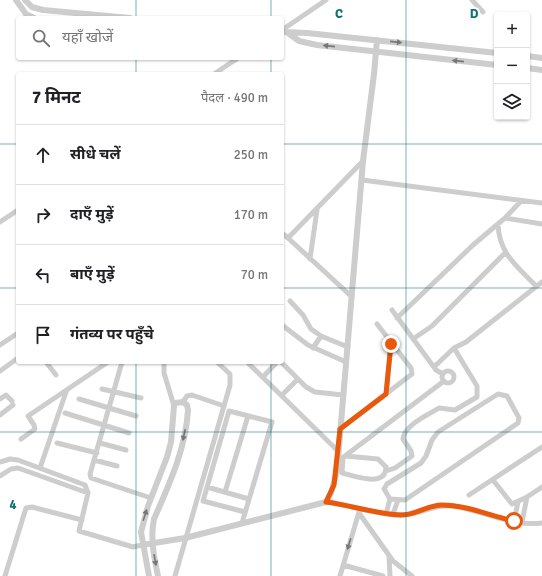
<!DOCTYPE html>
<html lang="hi">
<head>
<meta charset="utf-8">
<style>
  :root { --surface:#fff; --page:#f6f6f6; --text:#202124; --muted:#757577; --line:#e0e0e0 }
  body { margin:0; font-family:Signika,"Noto Sans Devanagari",sans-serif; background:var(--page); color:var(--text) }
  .controls { position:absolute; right:12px; top:12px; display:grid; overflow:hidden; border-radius:4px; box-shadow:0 1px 3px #0004 }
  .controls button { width:36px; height:36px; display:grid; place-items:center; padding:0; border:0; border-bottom:1px solid var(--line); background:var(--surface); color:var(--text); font:20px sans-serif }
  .stop { position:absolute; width:12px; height:12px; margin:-9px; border:3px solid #ea580c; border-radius:50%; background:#fff }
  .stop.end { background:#ea580c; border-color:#fff; box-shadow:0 1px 4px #0008 }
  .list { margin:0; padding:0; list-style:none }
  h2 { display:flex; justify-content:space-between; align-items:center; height:52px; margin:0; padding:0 16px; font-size:17px }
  h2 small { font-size:13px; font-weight:400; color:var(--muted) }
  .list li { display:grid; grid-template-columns:26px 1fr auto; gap:12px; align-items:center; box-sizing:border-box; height:60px; padding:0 16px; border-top:1px solid var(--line) }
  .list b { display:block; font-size:15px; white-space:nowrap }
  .list em { font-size:13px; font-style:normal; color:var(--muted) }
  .icon { flex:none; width:22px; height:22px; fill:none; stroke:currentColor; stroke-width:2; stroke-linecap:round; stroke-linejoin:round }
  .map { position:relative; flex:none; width:542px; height:576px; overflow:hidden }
  .search { position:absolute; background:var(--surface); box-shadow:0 1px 3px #0004; left:16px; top:16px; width:268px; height:44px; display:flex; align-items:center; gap:10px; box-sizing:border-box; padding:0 14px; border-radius:4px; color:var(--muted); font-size:15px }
  .panel { position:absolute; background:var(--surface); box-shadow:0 1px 3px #0004; left:16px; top:72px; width:268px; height:292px; border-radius:4px }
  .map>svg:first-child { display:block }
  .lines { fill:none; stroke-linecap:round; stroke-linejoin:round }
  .minor { stroke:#cdcdcd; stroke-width:5 }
  .tertiary { stroke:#cdcdcd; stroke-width:6 }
  .oneway { fill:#777 }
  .route { stroke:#ea580c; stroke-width:5 }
  .grid { fill:none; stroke:#0f766e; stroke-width:1; stroke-opacity:0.55 }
  .grid-label { font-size:13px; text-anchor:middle; font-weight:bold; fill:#0f766e; stroke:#fff; stroke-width:4; stroke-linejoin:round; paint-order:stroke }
</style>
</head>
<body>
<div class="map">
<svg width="542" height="576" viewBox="0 0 542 576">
  <rect width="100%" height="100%" fill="#fff"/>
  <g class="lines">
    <path class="minor" d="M 472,0 L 483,12
      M 282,30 L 326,0
      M 214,74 L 238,58
      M 362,180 L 542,203
      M 505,218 L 542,224
      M 0,222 L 18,210
      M 498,224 C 499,254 517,266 536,286
      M 282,233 L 288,238 L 362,162
      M 288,238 L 351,296
      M 310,259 L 317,210
      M 290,301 L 303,315 L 311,329 L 321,336 L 348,347
      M 392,310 L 436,370 L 443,374
      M 397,318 L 473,245 L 505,218 L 521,201
      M 282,325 L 308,345 L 346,362
      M 413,339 L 432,326 L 504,254
      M 0,345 L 18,333
      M 313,348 L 321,336
      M 46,362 L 56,375
      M 122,362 L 90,474 L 91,478 L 151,498
      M 164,362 L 164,373 L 174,406
      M 247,362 L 338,451
      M 281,362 L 306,387 L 315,392 L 343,395
      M 434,367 L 454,348 L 466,342 L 542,282
      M442 377a6 6 0 1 1 12 0a6 6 0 1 1-12 0Z
      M 0,371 L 18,358
      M 263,377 L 277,362
      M 102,389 L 141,398
      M 386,394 L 391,343
      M 498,394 L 507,396 L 519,418 L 518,423 L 405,500 L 390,499 L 384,489 L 387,484 L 421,463 L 426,456 L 432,440 L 438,432 Z
      M 282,395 L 298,379
      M 0,399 L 6,395 L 12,401
      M 79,399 L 136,416
      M 183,402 L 187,396 L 192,395 L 224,406
      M 65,413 L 129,433
      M 0,415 L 13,405
      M 340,429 L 412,374 L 411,368 L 377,324
      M 21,439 L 35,429 L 34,425 L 28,416 L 108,362
      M 57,443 L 97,453
      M 100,443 L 126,450
      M 343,458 L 342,473 C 354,476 386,488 386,467 L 378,459 L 346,456
      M 94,460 L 117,466
      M 0,462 L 10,459 L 18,460 L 85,485 L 88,493 L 79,531 L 133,547 L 142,545
      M 337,462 L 444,381
      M 40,468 L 66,392
      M 386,471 L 395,468 L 412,456 L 411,451 L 403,439 C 404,425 428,415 439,408 L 455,410 L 477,397 L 477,386 L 454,348
      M 0,476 L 11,469 L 18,468 L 88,493
      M 493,480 L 512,504 L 527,497 L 542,487
      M 207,487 L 249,499
      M 225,492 L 248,416
      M 469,495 L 542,447
      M 326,502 C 351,505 376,515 401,515 C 419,515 434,504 452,506 C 482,510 512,527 542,523
      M 359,513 L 393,561 L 412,576
      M 386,514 L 390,499
      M 393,514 L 398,500
      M 514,521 L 518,502
      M 522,522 L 527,497
      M 242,523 L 272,422 L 229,411 L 203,501 L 245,512
      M 389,556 L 390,576
      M 343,565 L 383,576
      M 5,576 L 26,508 L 32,507 L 82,520
      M 175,576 L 230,385 L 230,374 L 217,362
      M 340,576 L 359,512"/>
    <path class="tertiary" d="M 16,0 L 26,14 L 34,18
      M 25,0 L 32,7 L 43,10 L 130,18
      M 282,32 L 307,33 L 497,53
      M 288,33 L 299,41 L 317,45 L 497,65
      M 527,56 L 542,58
      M 527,68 L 542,70
      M 142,545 L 185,538 L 326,502 L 331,493 L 337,471 L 363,161 L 374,74 L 377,40
      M 149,576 L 141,532 L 148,506 L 167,457 L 171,442 L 174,406 L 175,403 L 183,402 L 187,405 L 188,410 C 186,448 169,485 154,519 C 150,538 154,557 158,576"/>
  </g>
  <defs><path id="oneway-solid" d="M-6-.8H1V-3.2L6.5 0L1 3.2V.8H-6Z"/></defs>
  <g class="oneway">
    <use href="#oneway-solid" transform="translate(396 42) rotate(6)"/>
    <use href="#oneway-solid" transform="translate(329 46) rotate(-174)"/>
    <use href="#oneway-solid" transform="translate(458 61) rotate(-174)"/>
    <use href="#oneway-solid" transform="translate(184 435) rotate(102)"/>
    <use href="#oneway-solid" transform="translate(145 515) rotate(-72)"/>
    <use href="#oneway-solid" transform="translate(349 544) rotate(107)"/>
    <use href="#oneway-solid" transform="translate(155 560) rotate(80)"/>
  </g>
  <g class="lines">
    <path class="route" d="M 391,344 L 386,394 L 340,429 L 334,485 L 326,502 C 351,505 375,514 401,515 C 416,515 428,505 442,505 C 466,505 491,516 514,521"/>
  </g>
  <path class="grid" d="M 136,0 L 136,18M 271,0 L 271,18M 406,0 L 406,576M 136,58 L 136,74M 271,58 L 271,74M 0,144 L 18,144M 282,144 L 542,144M 0,288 L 18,288M 282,288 L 542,288M 136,362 L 136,576M 271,362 L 271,576M 0,432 L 542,432"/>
  <g class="grid-label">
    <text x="339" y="18">C</text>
    <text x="474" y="18">D</text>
    <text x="13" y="509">4</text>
  </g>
</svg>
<div class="controls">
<button>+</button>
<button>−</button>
<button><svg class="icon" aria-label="layers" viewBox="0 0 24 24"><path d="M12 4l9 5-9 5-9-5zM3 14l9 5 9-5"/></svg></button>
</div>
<div class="stop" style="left:514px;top:521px"></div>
<div class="stop end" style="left:391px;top:344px"></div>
<div class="search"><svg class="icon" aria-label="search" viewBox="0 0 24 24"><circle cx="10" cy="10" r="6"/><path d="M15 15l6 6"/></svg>यहाँ खोजें</div>
<section class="panel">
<h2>7 मिनट<small>पैदल · 490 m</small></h2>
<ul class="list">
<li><svg class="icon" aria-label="ahead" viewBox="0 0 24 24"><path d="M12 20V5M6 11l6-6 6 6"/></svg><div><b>सीधे चलें</b></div><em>250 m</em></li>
<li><svg class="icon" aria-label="right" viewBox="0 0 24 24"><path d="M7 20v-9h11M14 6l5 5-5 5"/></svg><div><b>दाएँ मुड़ें</b></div><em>170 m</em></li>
<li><svg class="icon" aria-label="left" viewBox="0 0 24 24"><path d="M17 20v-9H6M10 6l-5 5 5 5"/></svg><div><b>बाएँ मुड़ें</b></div><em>70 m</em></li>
<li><svg class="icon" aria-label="arrive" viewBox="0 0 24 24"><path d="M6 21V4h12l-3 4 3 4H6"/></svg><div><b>गंतव्य पर पहुँचे</b></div></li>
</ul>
</section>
</div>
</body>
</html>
